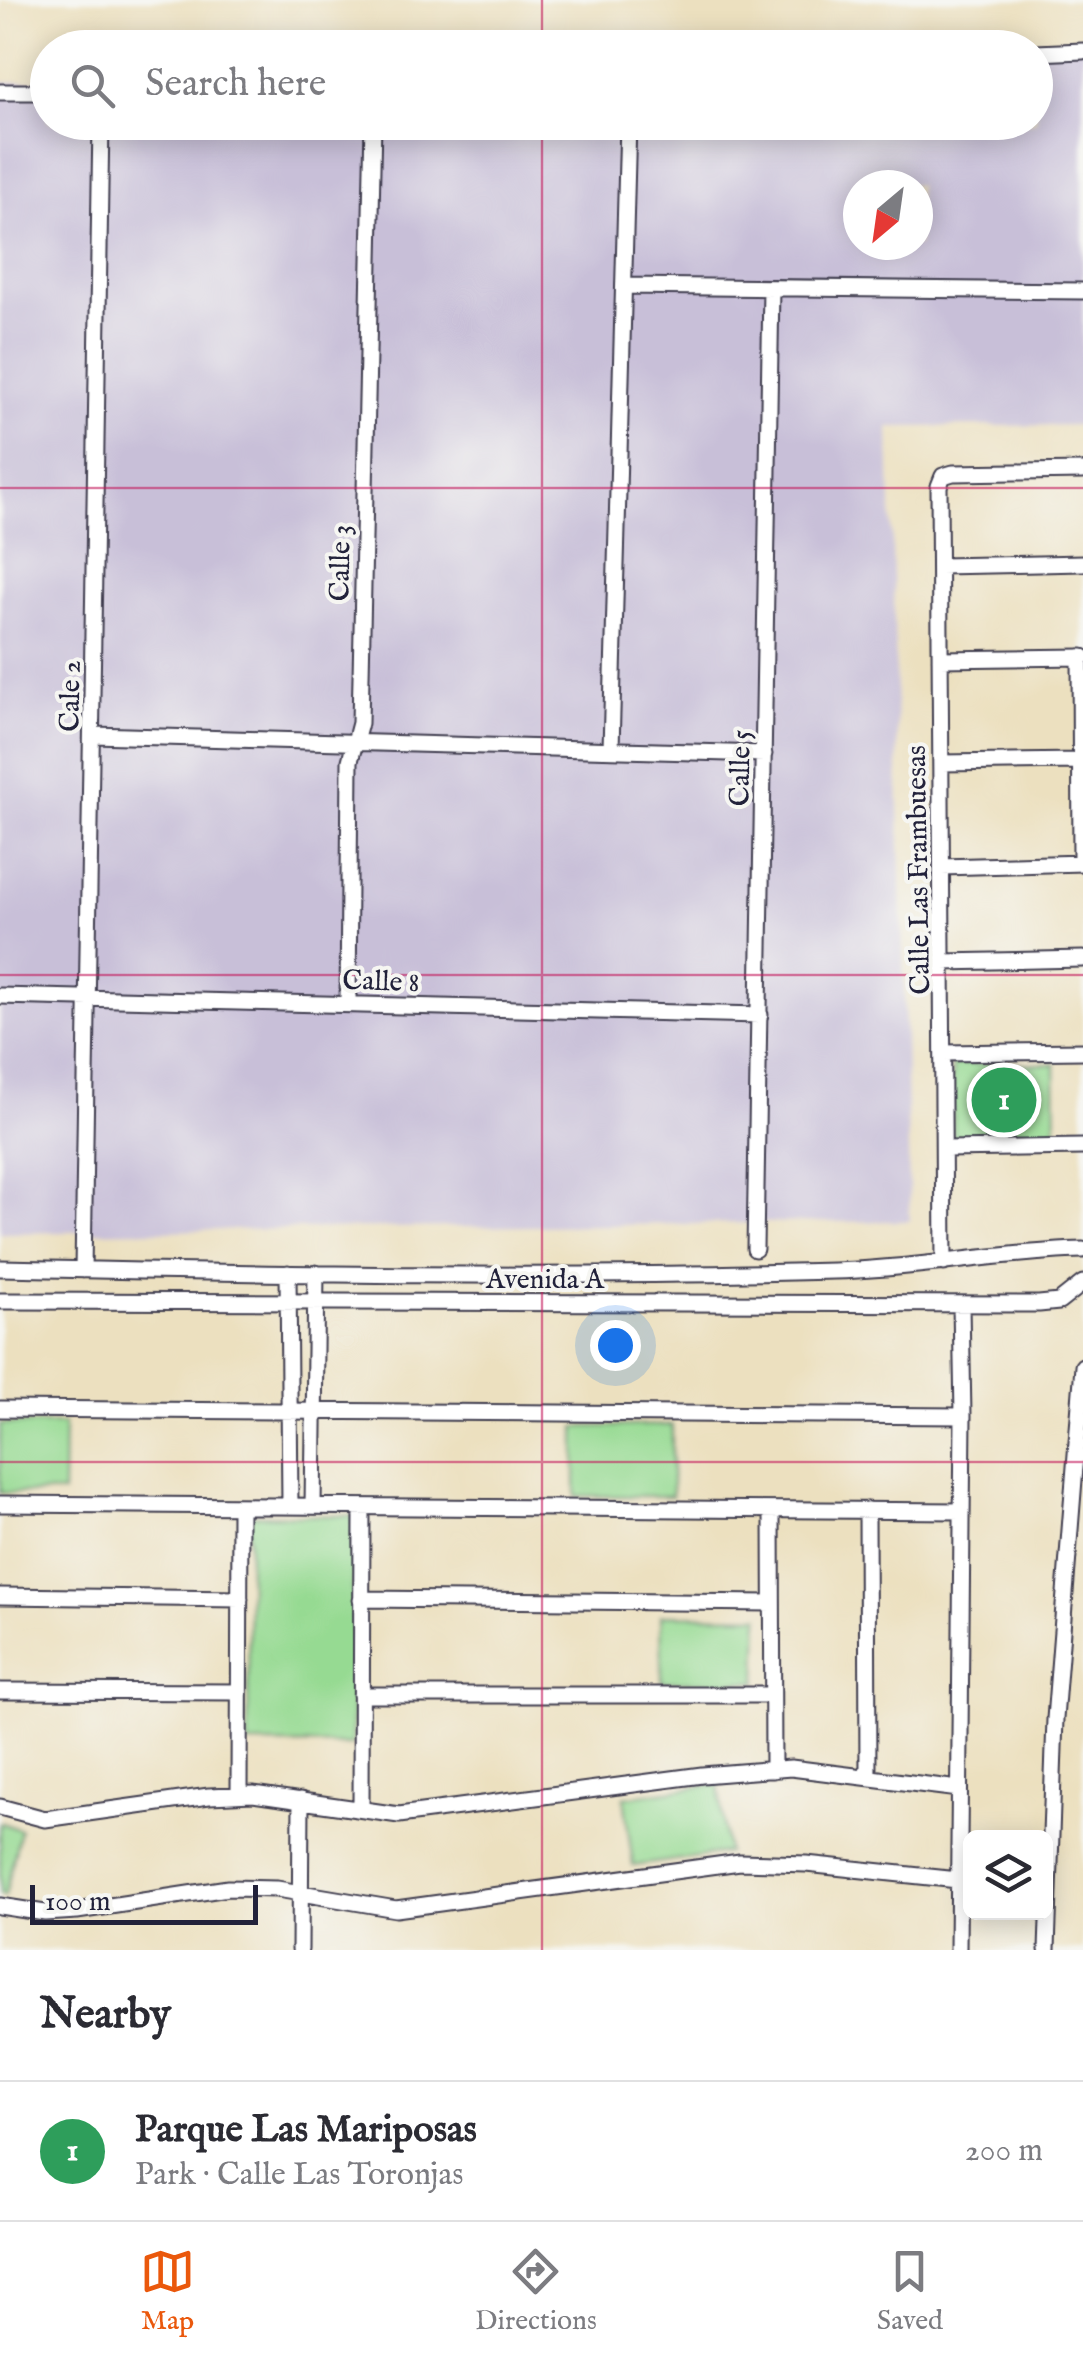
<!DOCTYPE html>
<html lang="en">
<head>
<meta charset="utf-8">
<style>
  :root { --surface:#fff; --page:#f7f7f7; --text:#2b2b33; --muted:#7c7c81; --line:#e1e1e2; --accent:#ea580c }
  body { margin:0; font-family:"IM FELL English",serif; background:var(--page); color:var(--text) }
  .controls { position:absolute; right:30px; bottom:30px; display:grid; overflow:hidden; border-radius:15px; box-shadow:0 5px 25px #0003 }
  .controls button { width:90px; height:90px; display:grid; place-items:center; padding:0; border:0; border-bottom:2px solid var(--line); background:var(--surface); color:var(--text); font:50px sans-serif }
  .compass { position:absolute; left:843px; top:170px; width:90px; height:90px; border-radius:50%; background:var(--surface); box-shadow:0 5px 25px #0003; rotate:209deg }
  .scale { position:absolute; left:30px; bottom:25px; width:228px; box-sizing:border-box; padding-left:10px; border:5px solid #22223b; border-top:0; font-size:28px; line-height:35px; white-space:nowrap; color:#22223b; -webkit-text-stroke:8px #f6f6f2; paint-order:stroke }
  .you { position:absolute; left:615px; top:1345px; width:35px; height:35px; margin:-25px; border:8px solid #fff; border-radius:50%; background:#1a73e8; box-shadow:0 0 0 15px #1a73e833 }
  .badge { display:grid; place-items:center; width:65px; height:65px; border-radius:50%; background:var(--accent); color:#fff; font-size:32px; font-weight:700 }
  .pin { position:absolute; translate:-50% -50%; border:5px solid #fff; box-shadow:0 2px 10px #0006 }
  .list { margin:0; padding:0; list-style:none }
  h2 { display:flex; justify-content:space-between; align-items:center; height:130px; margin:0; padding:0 40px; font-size:42px }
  h2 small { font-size:32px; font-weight:400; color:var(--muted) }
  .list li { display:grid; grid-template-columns:65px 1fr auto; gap:30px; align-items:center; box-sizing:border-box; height:140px; padding:0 40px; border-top:2px solid var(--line) }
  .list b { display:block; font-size:38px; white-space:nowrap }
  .list p { margin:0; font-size:32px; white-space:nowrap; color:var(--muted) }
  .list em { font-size:32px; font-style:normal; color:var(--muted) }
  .icon { flex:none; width:55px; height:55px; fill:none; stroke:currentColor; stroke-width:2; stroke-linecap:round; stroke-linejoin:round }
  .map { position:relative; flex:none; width:1083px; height:1950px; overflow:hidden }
  .search { position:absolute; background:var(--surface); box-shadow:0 5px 25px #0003; left:30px; right:30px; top:30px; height:110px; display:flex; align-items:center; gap:25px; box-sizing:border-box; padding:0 35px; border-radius:55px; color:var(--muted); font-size:38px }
  .sheet { height:270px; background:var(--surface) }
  nav { display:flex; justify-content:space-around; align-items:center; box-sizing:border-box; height:140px; border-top:2px solid var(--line); background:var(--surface); font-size:28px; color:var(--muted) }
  nav a { display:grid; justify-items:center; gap:5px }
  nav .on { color:var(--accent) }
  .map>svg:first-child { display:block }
  .industrial { fill:#c8bfd8; fill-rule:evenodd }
  .green { fill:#96da92; stroke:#5c7e66; stroke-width:2.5 }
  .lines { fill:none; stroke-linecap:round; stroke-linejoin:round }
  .minor-casing { stroke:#403e4f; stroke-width:19 }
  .minor { stroke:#fff; stroke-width:15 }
  .grid { fill:none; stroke:#c2185b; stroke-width:2.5; stroke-opacity:0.55 }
  .labels { text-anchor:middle; stroke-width:8; stroke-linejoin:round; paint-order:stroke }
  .street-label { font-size:28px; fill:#22223b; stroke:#f6f6f2 }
</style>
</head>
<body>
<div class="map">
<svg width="1083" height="1950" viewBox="0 0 1083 1950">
  <rect width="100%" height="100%" fill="#f6f6f2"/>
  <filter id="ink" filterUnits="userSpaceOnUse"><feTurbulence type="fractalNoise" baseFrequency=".01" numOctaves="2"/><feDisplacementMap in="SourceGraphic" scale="20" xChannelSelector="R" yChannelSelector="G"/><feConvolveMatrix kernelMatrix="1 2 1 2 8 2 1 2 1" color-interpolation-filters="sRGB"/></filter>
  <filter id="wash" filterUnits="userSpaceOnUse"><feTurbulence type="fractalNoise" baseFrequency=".0048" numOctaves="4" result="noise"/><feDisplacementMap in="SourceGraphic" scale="40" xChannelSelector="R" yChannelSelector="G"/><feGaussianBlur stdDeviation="2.25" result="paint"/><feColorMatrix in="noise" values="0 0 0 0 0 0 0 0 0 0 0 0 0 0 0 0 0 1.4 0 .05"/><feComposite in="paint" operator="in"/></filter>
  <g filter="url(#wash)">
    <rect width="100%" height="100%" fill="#ece0bf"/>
    <path class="industrial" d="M 1083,44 L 1083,425 L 889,427 L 910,1221 L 0,1233 L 0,82 L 47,81 L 48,122 L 1036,122 L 1036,48 L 1001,47 ZM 858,185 L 918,185 L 918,245 L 858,245 Z"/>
    <path class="green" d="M 952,1064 L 1055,1064 L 1056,1136 L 953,1137 Z
      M 0,1424 L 64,1424 L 63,1493 L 0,1493 Z
      M 672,1425 L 672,1496 L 576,1496 L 576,1427 Z
      M 249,1515 L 353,1516 L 352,1745 L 248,1744 Z
      M 661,1615 L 759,1616 L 757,1682 L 662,1682 Z
      M 719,1784 L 727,1853 L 633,1866 L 624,1797 Z
      M 0,1822 L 20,1830 L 5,1896 L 0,1895 Z"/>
  </g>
  <g filter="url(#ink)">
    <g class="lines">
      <g class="minor-casing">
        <path id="minor" d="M 1036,53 L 1083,51
          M 0,92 L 48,92
          M 625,286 L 1083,291
          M 940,566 L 1083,563
          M 1080,657 L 1081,863
          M 940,659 L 1083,657
          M 93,735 L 764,754
          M 611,749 L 628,122
          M 941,763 L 1081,761
          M 942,867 L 1083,863
          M 943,962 L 1083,959
          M 0,996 L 760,1015
          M 348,1004 L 350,761 L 360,723 L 373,122
          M 944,1053 L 1083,1051
          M 945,1149 L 1083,1147
          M 755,1249 L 771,288
          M 944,1263 L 939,486 L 943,476 L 953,473 L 1083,471
          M 0,1268 C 278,1274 556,1279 834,1271 C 918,1269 999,1252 1083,1250
          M 83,1270 L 101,122
          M 288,1273 L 290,1506
          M 0,1301 L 1039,1304 L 1059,1302 L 1083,1283
          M 0,1409 L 963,1416
          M 0,1504 L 962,1511
          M 313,1506 L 316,1273
          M 772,1510 L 773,1770
          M 867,1510 L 868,1777
          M 0,1596 L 240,1599
          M 361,1599 L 772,1603
          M 0,1691 L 239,1692
          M 361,1695 L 772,1695
          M 239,1795 L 240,1506
          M 0,1807 L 45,1819 L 209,1796 L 253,1794 L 399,1815 L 702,1775 L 791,1768 L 959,1789
          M 361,1809 L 362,1507
          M 0,1906 L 45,1913 L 77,1911 L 228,1888 L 277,1889 L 396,1909 L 740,1862 L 806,1864 L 958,1880
          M 300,1950 L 301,1800
          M 958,1950 L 963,1416 L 961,1305
          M 1047,1950 L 1055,1719 L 1083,1366"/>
      </g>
      <use href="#minor" class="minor"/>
    </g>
  </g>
  <path class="grid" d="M 542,0 L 542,48M 542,122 L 542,1950M 0,488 L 1083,488M 0,975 L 1083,975M 0,1462 L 1083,1462"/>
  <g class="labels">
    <g class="street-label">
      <text transform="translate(339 563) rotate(-89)" y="10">Calle 3</text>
      <text transform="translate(69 696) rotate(-89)" y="10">Cale 2</text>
      <text transform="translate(739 768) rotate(-89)" y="10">Calle 5</text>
      <text transform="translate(917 870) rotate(-91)" y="10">Calle Las Frambuesas</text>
      <text transform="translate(381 980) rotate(2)" y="10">Calle 8</text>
      <text x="545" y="1288">Avenida A</text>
    </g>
  </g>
</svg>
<div class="controls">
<button><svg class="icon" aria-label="layers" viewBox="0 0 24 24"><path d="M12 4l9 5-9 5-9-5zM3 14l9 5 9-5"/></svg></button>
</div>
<svg class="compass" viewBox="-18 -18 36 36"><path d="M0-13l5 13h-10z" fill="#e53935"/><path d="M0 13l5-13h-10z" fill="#7c7c81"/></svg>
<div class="scale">100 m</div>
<div class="you"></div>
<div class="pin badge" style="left:1004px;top:1100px;background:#2e9e5b">1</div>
<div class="search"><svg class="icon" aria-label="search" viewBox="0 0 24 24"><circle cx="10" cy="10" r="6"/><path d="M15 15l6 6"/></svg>Search here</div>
</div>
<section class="sheet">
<h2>Nearby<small></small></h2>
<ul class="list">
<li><span class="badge" style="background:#2e9e5b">1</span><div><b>Parque Las Mariposas</b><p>Park · Calle Las Toronjas</p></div><em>200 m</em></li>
</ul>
</section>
<nav>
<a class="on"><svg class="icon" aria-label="map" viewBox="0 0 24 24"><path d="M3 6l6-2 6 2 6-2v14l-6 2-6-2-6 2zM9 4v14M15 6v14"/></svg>Map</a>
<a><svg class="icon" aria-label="directions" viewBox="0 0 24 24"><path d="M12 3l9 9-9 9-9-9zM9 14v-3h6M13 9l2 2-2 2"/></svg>Directions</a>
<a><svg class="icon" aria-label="saved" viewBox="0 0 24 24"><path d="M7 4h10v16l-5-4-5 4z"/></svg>Saved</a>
</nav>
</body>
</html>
